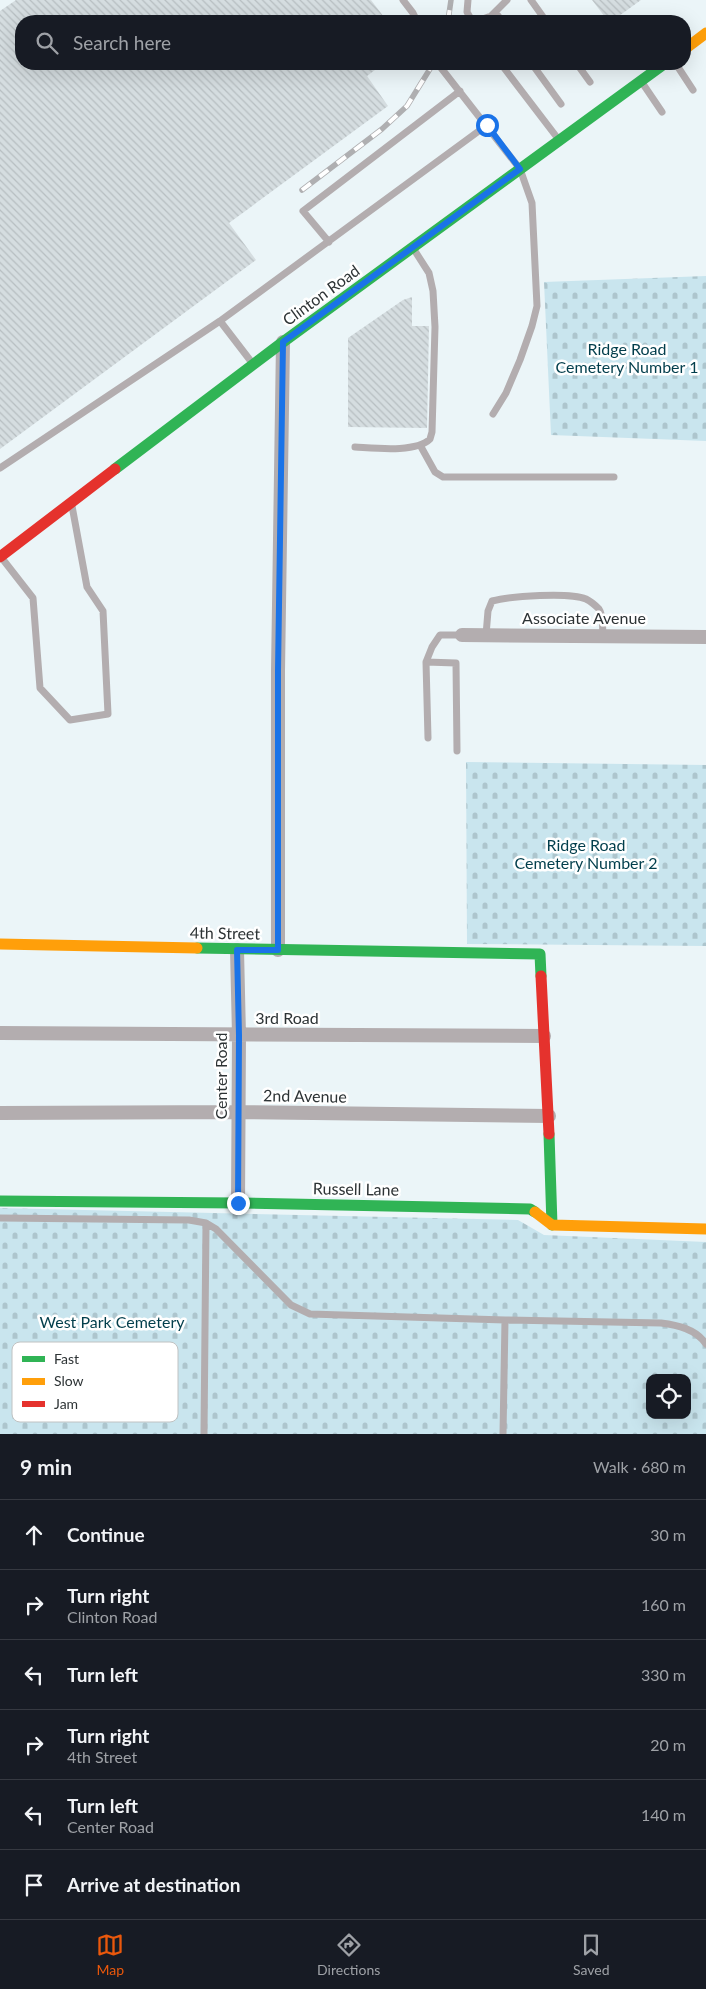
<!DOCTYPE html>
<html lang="en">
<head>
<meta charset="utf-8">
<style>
  :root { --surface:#171b24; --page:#242831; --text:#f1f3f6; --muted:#9ea1a6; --line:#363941; --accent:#ea580c }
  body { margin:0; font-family:Lato,sans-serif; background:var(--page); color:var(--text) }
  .controls { position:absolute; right:15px; bottom:15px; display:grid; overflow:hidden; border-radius:10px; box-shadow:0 5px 20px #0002 }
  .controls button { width:45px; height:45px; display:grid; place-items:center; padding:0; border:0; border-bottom:1px solid var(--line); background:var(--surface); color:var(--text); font:25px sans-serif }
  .stop { position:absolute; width:15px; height:15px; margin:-11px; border:4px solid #1a73e8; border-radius:50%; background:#fff }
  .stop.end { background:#1a73e8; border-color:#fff; box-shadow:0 1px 5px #0008 }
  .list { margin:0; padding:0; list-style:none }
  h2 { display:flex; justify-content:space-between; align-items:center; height:65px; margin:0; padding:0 20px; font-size:21px }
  h2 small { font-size:16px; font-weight:400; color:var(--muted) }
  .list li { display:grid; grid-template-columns:32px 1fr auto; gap:15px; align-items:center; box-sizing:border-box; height:70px; padding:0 20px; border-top:1px solid var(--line) }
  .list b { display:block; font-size:19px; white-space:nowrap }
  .list p { margin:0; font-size:16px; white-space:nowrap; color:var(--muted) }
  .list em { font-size:16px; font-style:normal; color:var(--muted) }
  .icon { flex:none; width:28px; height:28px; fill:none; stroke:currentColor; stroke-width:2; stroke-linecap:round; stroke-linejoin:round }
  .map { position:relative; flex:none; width:706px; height:1434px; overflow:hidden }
  .search { position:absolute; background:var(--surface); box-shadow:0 5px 20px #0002; left:15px; right:15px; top:15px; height:55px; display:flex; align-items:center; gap:12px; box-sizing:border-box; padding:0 18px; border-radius:20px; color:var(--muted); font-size:19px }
  .sheet { height:485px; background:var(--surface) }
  nav { display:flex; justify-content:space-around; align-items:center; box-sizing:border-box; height:70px; border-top:1px solid var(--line); background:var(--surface); font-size:14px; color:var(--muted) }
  nav a { display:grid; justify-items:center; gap:2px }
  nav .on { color:var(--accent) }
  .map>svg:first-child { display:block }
  .cemetery { fill:url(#cemetery-stones); fill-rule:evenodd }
  .building { fill:url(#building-back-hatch) }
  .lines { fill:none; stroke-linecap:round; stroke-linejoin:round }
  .lane { stroke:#b3adaf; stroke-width:7 }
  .street { stroke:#b3adaf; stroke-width:14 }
  .fast { stroke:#30b455; stroke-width:11 }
  .slow { stroke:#ff9f0a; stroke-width:11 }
  .jam { stroke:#e5322d; stroke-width:11 }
  .rail-casing { stroke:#afafb1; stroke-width:5.5 }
  .rail { stroke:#fff; stroke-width:4; stroke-dasharray:11; stroke-linecap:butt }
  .route { stroke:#1a73e8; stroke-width:6 }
  .labels { text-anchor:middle; stroke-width:5; stroke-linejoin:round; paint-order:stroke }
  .street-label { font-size:16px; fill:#2d3335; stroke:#fff }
  .park-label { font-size:16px; fill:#023e4c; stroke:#fff }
  .key { fill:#fff; stroke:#c0c2c2; stroke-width:1 }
  .key-label { font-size:14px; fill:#2d3335 }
</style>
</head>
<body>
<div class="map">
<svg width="706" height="1434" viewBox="0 0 706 1434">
  <defs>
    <pattern id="cemetery-stones" width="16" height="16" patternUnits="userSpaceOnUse" patternTransform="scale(1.25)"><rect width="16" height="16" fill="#c9e5ee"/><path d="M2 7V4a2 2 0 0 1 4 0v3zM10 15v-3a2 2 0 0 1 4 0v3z" fill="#adc5cd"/></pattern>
    <pattern id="building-back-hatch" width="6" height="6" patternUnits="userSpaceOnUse" patternTransform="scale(1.25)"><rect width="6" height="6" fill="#d5dde0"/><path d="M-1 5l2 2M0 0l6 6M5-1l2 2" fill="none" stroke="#b7bec1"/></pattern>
  </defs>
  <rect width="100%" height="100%" fill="#ebf5f8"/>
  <path class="cemetery" d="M 706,276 L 706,441 L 551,435 L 544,282 Z
    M 466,762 L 706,765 L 706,946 L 467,944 Z
    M 0,1208 L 518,1220 L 544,1235 L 706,1242 L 706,1434 L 0,1434 ZM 650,1378 L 687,1378 L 687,1415 L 650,1415 Z"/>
  <path class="building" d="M 16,0 L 371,0 L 387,21 L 21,21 L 21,64 L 383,64 L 367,76 L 388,106 L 229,223 L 256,260 L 0,449 L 0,11 Z
    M 592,0 L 641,0 L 612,21 L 608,21 Z
    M 412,297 L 412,326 L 429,326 L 427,428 L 348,427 L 348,338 L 403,300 Z"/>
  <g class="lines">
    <path class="lane" d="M 403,0 L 413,13 L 417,21
      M 468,0 L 467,12 L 472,21
      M 531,0 L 546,21
      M 495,12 L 502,21
      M 477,21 L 491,16 L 507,0
      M 438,64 L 520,169 L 532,203 L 537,306 L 532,326 L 520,360 L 506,393 L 493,414
      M 501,64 L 559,140
      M 532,64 L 561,104
      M 577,64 L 590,82
      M 676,64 L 693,90
      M 641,81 L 662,112
      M 329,242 L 303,211 L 460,91
      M 220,321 L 253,364
      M 420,445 L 435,472 L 443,477 L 614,477
      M 355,447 C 374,448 416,453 430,439 L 432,432 L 435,327 L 433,291 L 429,273 L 413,248
      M 0,468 L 220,321 L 487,125
      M 1,557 L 33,598 L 40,688 L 70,720 L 108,714 L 103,611 L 87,587 L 72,506
      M 486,635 L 488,611 L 492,601 C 511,596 569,592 586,599 C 590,601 596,606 599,609 C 604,616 602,627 603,636
      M 426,662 L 456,663 L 457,751
      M 428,738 L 426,662 L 432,647 L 440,635 L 462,635
      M 0,1218 L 189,1220 L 206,1223
      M 204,1434 L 206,1223 L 216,1229 L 291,1305 L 310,1314 L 505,1320
      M 503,1434 L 505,1320 L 661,1323 C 677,1325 696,1329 706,1344"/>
    <path class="street" d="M 462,635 L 706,637
      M 237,950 L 239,1035 L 238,1203
      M 278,950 L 278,671 L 283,342
      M 0,1033 L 544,1036
      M 0,1113 L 239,1112 L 549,1116"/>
    <path class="fast" d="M 115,469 L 283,342 L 664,64
      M 197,948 L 540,954 L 541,976
      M 549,1134 L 552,1225
      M 0,1201 L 238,1203 L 530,1209 L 535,1212"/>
    <path class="slow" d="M 685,49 L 706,33
      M 0,944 L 197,948
      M 535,1212 L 552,1225 L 706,1229"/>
    <path class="jam" d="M 0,557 L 115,469
      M 541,976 L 549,1134"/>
    <g class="rail-casing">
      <path id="rail" d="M 448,21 L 451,0
        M 302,190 L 382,129 L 407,106 L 433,64"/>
    </g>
    <use href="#rail" class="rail"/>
  </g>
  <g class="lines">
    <path class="route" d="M 238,1203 L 239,1035 L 237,950 L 278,950 L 278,671 L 283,342 L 520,169 L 487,125"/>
  </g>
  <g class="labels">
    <g class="street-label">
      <text transform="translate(321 295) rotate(-36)" y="6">Clinton Road</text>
      <text x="584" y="624">Associate Avenue</text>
      <text transform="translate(225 933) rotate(1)" y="6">4th Street</text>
      <text x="287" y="1024">3rd Road</text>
      <text transform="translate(221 1076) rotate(-90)" y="6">Center Road</text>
      <text transform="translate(305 1096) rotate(1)" y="6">2nd Avenue</text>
      <text transform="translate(356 1189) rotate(1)" y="6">Russell Lane</text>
    </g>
    <g class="park-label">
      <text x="627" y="355">Ridge Road<tspan x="627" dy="18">Cemetery Number 1</tspan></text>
      <text x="586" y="851">Ridge Road<tspan x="586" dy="18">Cemetery Number 2</tspan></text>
      <text x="112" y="1328">West Park Cemetery</text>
    </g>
  </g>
  <rect x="12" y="1342" width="166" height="80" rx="8" class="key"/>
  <rect x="22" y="1356" width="23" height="6" fill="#30b455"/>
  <rect x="22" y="1378" width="23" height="7" fill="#ff9f0a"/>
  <rect x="22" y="1401" width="23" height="6" fill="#e5322d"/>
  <g class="key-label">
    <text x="54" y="1364">Fast</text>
    <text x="54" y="1386">Slow</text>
    <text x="54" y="1409">Jam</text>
  </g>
</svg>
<div class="controls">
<button><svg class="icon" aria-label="locate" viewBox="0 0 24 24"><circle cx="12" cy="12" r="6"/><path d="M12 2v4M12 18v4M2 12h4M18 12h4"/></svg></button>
</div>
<div class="stop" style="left:487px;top:125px"></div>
<div class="stop end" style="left:238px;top:1203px"></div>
<div class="search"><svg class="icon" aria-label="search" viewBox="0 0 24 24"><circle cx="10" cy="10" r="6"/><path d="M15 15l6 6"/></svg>Search here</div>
</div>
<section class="sheet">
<h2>9 min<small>Walk · 680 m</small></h2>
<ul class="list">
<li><svg class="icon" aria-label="ahead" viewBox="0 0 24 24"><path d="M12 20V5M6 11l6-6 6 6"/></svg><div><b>Continue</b></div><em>30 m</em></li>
<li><svg class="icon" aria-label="right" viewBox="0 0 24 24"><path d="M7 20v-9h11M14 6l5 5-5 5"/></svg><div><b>Turn right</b><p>Clinton Road</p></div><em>160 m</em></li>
<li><svg class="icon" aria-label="left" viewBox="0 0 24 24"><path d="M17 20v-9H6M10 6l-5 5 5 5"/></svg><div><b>Turn left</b></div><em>330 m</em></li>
<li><svg class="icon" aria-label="right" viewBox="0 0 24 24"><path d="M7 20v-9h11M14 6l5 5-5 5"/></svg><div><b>Turn right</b><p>4th Street</p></div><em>20 m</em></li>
<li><svg class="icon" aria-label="left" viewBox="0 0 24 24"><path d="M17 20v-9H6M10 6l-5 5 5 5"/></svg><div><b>Turn left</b><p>Center Road</p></div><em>140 m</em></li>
<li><svg class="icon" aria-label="arrive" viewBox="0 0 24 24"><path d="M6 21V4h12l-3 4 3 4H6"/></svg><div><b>Arrive at destination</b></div></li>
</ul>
</section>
<nav>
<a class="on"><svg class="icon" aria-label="map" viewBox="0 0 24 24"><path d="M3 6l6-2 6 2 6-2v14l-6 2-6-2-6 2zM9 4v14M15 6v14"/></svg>Map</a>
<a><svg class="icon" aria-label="directions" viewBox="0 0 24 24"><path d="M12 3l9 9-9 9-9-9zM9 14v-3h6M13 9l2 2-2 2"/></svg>Directions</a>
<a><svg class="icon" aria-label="saved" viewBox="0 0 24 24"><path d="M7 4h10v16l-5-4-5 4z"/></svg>Saved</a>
</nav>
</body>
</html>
